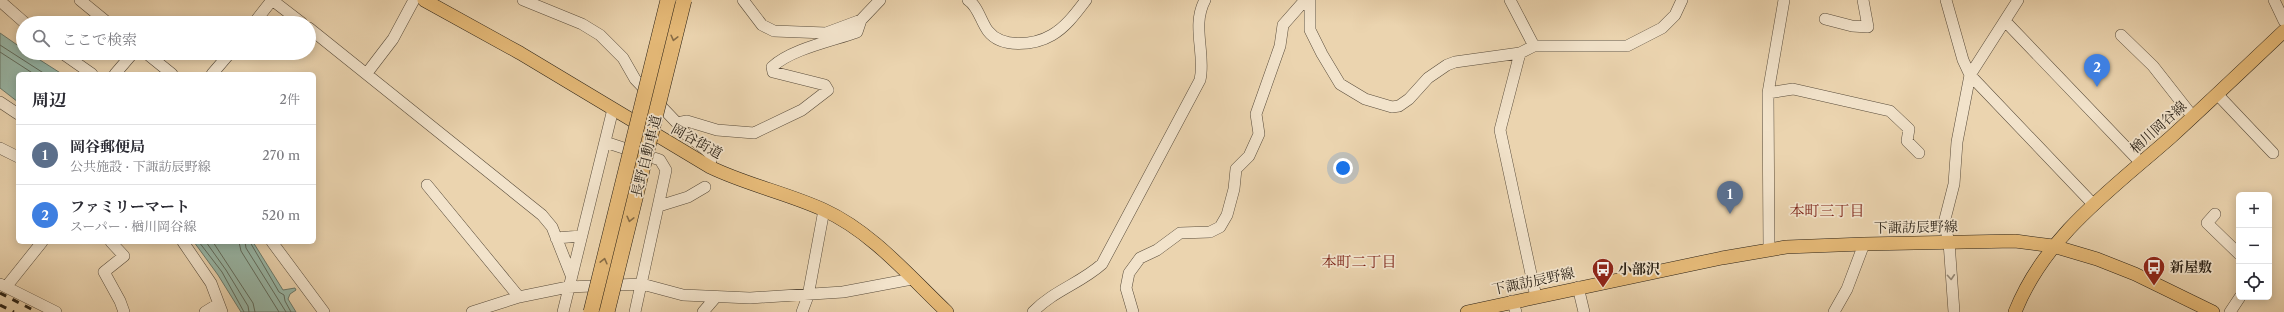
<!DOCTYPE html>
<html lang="ja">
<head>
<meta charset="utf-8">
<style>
  :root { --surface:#fff; --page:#f7f7f7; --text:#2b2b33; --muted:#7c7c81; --line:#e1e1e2; --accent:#db2777 }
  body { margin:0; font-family:"Libre Caslon Text","Noto Serif JP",serif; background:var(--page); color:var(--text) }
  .controls { position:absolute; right:12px; bottom:12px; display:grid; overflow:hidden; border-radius:6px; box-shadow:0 2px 10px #0003 }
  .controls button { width:36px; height:36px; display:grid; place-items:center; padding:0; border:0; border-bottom:1px solid var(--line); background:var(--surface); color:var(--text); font:20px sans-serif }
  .you { position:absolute; left:1343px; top:168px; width:14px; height:14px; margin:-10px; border:3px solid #fff; border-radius:50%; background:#1a73e8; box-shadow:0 0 0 6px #1a73e833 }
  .badge { display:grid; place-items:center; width:26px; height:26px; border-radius:50%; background:var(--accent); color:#fff; font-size:13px; font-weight:700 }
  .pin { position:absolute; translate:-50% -33px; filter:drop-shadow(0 1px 2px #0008) }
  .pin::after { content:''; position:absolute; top:21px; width:14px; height:12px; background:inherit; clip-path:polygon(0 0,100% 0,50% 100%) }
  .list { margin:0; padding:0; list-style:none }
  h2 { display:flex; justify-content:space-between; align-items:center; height:52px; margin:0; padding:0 16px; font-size:17px }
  h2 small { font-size:13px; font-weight:400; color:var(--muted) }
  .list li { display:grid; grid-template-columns:26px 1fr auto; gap:12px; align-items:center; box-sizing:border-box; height:60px; padding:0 16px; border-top:1px solid var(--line) }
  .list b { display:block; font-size:15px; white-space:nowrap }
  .list p { margin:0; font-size:13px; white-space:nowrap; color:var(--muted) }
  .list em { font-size:13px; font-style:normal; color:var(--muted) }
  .icon { flex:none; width:22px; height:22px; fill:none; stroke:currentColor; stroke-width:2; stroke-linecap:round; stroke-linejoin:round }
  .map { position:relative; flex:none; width:2284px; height:312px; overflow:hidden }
  .search { position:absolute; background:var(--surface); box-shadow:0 2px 10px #0003; left:16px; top:16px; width:300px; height:44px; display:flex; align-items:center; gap:10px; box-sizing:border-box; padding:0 14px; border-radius:22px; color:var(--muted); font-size:15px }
  .panel { position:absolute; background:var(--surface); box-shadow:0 2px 10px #0003; left:16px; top:72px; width:300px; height:172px; border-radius:6px }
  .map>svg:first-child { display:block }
  .water { fill:#98b8a9; stroke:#6b7b6d }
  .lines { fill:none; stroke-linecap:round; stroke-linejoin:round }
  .shore { stroke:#606c5e; stroke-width:1 }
  .minor-casing { stroke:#594c3b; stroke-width:12 }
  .major-casing { stroke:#281f14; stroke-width:14 }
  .minor { stroke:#f2e3cb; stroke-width:11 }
  .major { stroke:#e6ba78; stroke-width:13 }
  .rail { stroke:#281f14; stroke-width:3; stroke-dasharray:7 7; stroke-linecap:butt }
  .highway-bridge-casing { stroke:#281f14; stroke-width:16; stroke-linecap:butt }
  .highway-bridge { stroke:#e6ba78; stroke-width:15 }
  .oneway { stroke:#876c46 }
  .oneway2 { stroke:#978b79 }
  .labels { text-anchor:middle; stroke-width:3.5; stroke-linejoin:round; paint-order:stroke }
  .street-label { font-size:14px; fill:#281f14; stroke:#f2e3cb }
  .poi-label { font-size:14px; font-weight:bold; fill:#281f14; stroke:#f2e3cb; text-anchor:start }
  .neighbourhood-label { font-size:15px; fill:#7a1f14; stroke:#f2e3cb }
</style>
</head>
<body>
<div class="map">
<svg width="2284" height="312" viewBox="0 0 2284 312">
  <rect width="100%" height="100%" fill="#ebd4af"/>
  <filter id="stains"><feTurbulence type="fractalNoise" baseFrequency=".005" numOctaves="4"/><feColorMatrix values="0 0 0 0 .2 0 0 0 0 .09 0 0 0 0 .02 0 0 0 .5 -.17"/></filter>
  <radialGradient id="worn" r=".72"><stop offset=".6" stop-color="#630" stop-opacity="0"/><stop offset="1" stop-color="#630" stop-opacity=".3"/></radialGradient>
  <path class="water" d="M 0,33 L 23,49 L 23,53 L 29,53 L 62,74 L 18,74 L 18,102 L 0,88 Z
    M 194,242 L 253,242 L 283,290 L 295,288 L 296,290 L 290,294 L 288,299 L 296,312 L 241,312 L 218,275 Z"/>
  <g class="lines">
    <path class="shore" d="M 0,45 L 45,74
      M 0,52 L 34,74
      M 199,242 L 222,272 L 244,312
      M 206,242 L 226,270 L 248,306 L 249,312
      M 213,242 L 253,303 L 255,312
      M 239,242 L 241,251 L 279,312
      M 245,242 L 246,248 L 286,312
      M 250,242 L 279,292 L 284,295 L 285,301 L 291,312"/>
    <g class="minor-casing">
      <path id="minor" d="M 80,0 L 108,23
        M 272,0 L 302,23
        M 523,0 L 582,24 L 600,35 L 623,58 L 635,79 L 677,123 C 684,137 701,143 711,155 L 710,167
        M 743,0 L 762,25 L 774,31 L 826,33 L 861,20
        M 968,0 C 978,6 981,22 988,31 C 1002,49 1035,45 1052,35 C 1066,27 1076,13 1086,0
        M 1310,0 L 1310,30 L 1322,54 L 1340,84 L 1365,99 L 1392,107 L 1399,106 L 1409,99 L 1428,78 L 1447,65 L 1455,62 L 1520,53 L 1534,46 L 1627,46 L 1662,28 L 1675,15 L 1682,0
        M 1510,0 L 1534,46
        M 1946,0 L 1963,60 L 1970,75 L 2093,204
        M 2274,0 L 2284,21
        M 0,1 L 25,23
        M 1825,19 L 1852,26 L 1868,27 L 1863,0
        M 2005,21 L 2141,163
        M 254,23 L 272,0
        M 309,28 L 542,215 L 552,227 L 571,275
        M 2121,35 L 2153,66 L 2193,117
        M 62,53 L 92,74
        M 146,53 L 172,74
        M 1520,53 L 1500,130 L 1536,297
        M 367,73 L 393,39 L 414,0
        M 115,74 L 133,53
        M 212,74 L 230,53
        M 1768,93 L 1793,89 L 1890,111 L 1909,129 L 1907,141 L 1919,153
        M 2217,94 L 2273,153
        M 0,102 L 18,114
        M 677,123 L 687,121 L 717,130 L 754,133 L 802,110 L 828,90 L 825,85 L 773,72 L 772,67 C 791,49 832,41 857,32 L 861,20 L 880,0
        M 605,142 L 660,160 L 666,170 L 635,312
        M 0,148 L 18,157
        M 427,185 L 519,297
        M 659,206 L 688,197 L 705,187
        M 2215,214 L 2207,223 L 2239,254
        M 556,238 L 581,236
        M 111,242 L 124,256 L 104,272 L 120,301 L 124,312
        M 183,242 L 211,283 L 222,312
        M 272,242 L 324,312
        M 1769,250 L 1768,93 L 1784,0
        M 0,284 L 56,312
        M 6,287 L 42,242
        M 1578,287 L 1584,312
        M 1512,301 L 1516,312
        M 205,312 L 218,304
        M 472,312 L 519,297 L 568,287 L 642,284 L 683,295 L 750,298 L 843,292 L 912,279
        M 563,312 L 613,109
        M 703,312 L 715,298
        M 802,312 L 808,296 L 824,210
        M 1033,312 C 1053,291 1081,283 1102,264 L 1200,80 C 1206,54 1191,26 1205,0
        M 1133,312 L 1126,288 L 1129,273 L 1140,258 L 1157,250 L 1180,233 L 1210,232 L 1220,227 L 1227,215 L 1234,189 L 1236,169 L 1249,156 L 1259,134 L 1256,114 L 1280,46 L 1283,25 L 1305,0
        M 1834,312 L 1847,289 L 1864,244
        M 1954,312 L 1949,242 L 1944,223 L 1954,184 L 1957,142 L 1970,75 L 2018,0
        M 2230,312 L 2240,297"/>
    </g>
    <g class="major-casing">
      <path id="major" d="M 424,0 L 520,53 L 710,167 C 747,185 787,193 824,210 C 872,232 909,276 947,312
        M 1467,312 L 1722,258 L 1786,247 L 1864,244 L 2015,241 L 2053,246 L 2097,259 L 2135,274 L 2213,312
        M 2015,312 C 2045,236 2112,189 2171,137 C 2209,102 2246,67 2284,31"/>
    </g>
    <use href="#minor" class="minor"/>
    <use href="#major" class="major"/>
    <path class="rail" d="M 0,293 L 37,312
      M 0,305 L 14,312"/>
    <g class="highway-bridge-casing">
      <path id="highway-bridge" d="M 591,312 L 668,0
        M 607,312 L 684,0"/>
    </g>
    <use href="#highway-bridge" class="highway-bridge"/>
  </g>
  <defs><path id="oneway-chevron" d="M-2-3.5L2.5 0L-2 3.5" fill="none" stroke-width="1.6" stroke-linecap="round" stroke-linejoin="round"/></defs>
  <g class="oneway">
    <use href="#oneway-chevron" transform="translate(674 38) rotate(104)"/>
    <use href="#oneway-chevron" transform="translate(630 219) rotate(104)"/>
    <use href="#oneway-chevron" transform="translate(604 261) rotate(-76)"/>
  </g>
  <use class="oneway2" href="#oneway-chevron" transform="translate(1951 277) rotate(86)"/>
  <defs>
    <g id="bus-pin" transform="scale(1.15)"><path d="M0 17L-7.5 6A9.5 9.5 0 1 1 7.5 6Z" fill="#8f2418" stroke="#f2e3cb"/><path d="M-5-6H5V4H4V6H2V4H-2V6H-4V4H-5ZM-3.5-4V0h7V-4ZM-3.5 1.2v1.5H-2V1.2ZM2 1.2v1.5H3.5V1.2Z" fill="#fff"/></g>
  </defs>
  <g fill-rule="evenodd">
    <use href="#bus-pin" x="2154" y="267"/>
    <use href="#bus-pin" x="1603" y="269"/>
  </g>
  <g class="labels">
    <g class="street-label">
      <text transform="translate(2158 127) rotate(-42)" y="5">楢川岡谷線</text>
      <text transform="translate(697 141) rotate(29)" y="5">岡谷街道</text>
      <text transform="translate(646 156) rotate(-76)" y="5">長野自動車道</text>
      <text transform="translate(1916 227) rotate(-1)" y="5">下諏訪辰野線</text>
      <text transform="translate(1533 281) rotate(-12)" y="5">下諏訪辰野線</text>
    </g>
    <g class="poi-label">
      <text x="2170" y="272">新屋敷</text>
      <text x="1618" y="274">小部沢</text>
    </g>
    <g class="neighbourhood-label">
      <text x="1827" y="216">本町三丁目</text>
      <text x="1359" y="267">本町二丁目</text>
    </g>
  </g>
  <rect width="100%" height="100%" filter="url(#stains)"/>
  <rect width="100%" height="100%" fill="url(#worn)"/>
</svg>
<div class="controls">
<button>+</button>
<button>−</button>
<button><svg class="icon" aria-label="locate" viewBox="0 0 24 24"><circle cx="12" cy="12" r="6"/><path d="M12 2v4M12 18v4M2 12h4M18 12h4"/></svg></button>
</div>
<div class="you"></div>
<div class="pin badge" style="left:1730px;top:214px;background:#5c6f8a">1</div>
<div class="pin badge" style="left:2097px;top:87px;background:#3f7fe0">2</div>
<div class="search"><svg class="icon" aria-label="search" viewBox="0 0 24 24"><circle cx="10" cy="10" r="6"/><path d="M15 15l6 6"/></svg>ここで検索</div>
<section class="panel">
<h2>周辺<small>2件</small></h2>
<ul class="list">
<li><span class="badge" style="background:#5c6f8a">1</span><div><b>岡谷郵便局</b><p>公共施設 · 下諏訪辰野線</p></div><em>270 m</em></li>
<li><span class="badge" style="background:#3f7fe0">2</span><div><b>ファミリーマート</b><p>スーパー · 楢川岡谷線</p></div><em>520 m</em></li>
</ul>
</section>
</div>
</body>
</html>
